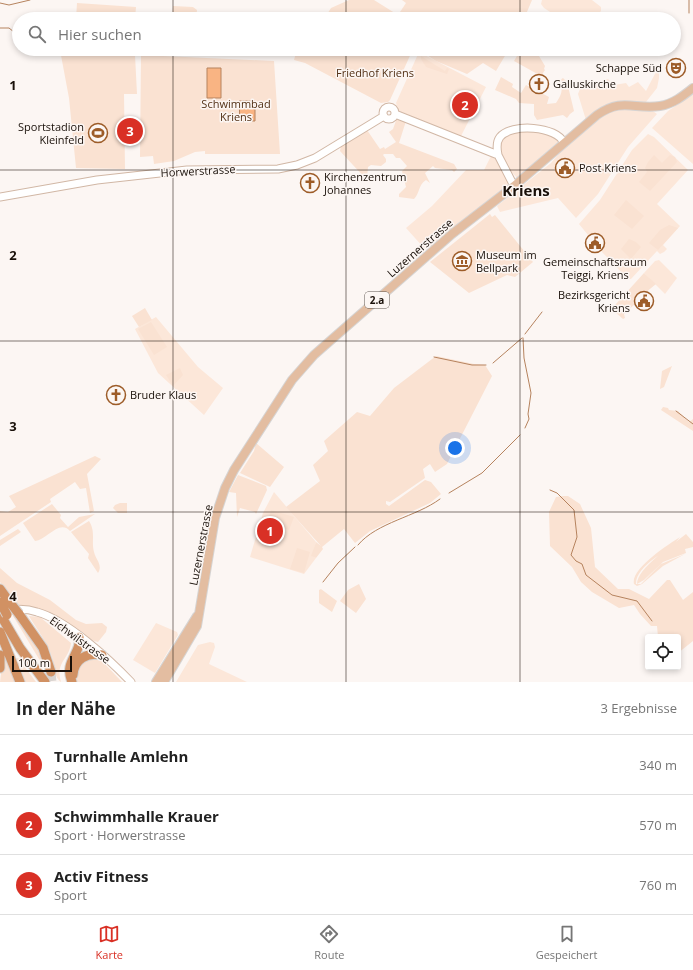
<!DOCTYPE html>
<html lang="de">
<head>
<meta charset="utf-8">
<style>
  :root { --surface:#fff; --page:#f6f6f6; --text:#222; --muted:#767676; --line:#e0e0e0; --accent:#d93025 }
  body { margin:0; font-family:"Open Sans",sans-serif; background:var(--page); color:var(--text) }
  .controls { position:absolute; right:12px; bottom:12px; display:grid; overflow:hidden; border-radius:4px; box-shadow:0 2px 6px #0003 }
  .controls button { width:36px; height:36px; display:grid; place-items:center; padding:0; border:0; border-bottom:1px solid var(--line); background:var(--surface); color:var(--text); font:20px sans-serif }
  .scale { position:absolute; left:12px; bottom:10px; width:60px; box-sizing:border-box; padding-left:4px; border:2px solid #191009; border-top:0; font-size:11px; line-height:14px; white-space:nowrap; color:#191009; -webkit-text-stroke:3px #fcf6f3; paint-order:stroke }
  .you { position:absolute; left:455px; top:448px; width:14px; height:14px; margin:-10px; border:3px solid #fff; border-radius:50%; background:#1a73e8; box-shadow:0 0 0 6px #1a73e833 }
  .badge { display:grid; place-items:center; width:26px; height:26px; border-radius:50%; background:var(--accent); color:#fff; font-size:13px; font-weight:700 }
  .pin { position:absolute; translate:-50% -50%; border:2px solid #fff; box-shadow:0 1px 4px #0006 }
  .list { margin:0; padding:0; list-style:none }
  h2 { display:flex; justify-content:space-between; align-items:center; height:52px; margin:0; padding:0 16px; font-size:17px }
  h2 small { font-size:13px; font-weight:400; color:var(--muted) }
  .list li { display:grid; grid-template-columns:26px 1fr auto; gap:12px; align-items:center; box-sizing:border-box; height:60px; padding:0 16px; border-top:1px solid var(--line) }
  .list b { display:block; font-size:15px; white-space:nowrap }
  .list p { margin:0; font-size:13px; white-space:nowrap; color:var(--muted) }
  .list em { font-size:13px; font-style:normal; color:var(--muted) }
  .icon { flex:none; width:22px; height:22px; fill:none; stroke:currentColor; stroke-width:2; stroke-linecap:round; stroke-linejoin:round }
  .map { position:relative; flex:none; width:693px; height:682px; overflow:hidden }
  .search { position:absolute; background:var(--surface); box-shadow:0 2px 6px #0003; left:12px; right:12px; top:12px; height:44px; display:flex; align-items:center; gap:10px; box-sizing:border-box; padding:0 14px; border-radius:22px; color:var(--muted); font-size:15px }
  .sheet { height:232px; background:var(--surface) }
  nav { display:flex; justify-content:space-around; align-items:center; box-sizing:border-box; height:56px; border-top:1px solid var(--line); background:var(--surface); font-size:11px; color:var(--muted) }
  nav a { display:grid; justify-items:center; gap:2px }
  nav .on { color:var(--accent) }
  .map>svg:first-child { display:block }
  .built { fill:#fce7d9 }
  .green { fill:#fae2d2 }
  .water { fill:#f9b483; stroke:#b6835e }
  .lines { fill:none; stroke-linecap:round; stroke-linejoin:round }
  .stream { stroke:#b6835e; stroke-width:1 }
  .highway-tunnel { stroke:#dad4d0; stroke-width:9; stroke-dasharray:9 4.5; stroke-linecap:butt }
  .secondary-casing { stroke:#d1b7a5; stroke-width:9 }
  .primary-casing { stroke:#d6d4d3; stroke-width:10 }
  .highway-casing { stroke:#d6d4d3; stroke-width:11 }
  .secondary { stroke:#fff; stroke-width:7 }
  .primary { stroke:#e3bda1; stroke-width:8 }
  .highway { stroke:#d19163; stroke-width:9 }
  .highway-bridge-casing { stroke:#d6d4d3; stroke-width:11; stroke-linecap:butt }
  .highway-bridge { stroke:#d19163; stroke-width:9 }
  .grid { fill:none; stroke:#191009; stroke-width:1; stroke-opacity:0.55 }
  .labels { text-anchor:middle; stroke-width:3; stroke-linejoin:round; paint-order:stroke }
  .shield { fill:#fcf6f3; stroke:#5d554f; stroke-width:1 }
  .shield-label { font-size:10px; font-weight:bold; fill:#191009 }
  .poi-label { font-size:11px; fill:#191009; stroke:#fcf6f3; text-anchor:start }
  .park-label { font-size:11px; fill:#533116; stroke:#fcf6f3 }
  .street-label { font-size:11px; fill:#191009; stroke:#fcf6f3 }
  .district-label { font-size:15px; font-weight:bold; fill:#191009; stroke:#fcf6f3 }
  .grid-label { font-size:13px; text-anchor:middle; font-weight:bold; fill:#191009; stroke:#fcf6f3; stroke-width:3; stroke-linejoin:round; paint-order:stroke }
</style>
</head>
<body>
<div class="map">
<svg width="693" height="682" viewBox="0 0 693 682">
  <rect width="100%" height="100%" fill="#fcf6f3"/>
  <path class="built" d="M 542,0 L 592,0 L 601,7 L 601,11 L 593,19 L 561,19 L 544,8 L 541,4 Z
    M 419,52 L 486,87 L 461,136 L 399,111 L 396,103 Z
    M 657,70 L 659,70 L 659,78 L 657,88 L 642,107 L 650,109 L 657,114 L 628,147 L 598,194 L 576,218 L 558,198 L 500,212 L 497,206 L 551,163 L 584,124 L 586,120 L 578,94 L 580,89 L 608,79 L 614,85 L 626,83 L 629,87 L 638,82 L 646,91 Z
    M 693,94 L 693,164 L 652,128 L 668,111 Z
    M 540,131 L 553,135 L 559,141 L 517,178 L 511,171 L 500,152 L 501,142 L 506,135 L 517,132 Z
    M 648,134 L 654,137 L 688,170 L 657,204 L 680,226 L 663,245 L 667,249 L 664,252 L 660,254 L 657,251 L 631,279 L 628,279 L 602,252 L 579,224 L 600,200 L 632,150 Z
    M 491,156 L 499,160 L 508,182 L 508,184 L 429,250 L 424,248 L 406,228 L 432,206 L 466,170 L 484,170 Z
    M 659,260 L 677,278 L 665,294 L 644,273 L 655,261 Z
    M 156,317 L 198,367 L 223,388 L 204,415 L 158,373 L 135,329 Z
    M 274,492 L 316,542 L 312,556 L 316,558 L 304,574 L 250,557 L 263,513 Z
    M 156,623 L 177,632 L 178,635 L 155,673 L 133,660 Z
    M 210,642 L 214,643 L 215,647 L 209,664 L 247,682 L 176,682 L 198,645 Z"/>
  <path class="green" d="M 349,0 L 374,0 L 398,15 L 406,3 L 402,0 L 532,0 L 524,19 L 324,19 L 331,8 Z
    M 77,3 L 136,7 L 135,19 L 76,19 Z
    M 173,6 L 193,7 L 197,10 L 196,19 L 172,19 Z
    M 297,49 L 413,49 L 390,100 L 388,102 L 381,103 L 305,63 L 294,60 Z
    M 417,49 L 509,49 L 496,71 L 483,63 L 467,74 L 436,61 Z
    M 521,49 L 543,49 L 539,56 L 545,66 L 544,69 L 545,70 L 541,76 L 514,61 Z
    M 60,50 L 135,55 L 137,94 L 124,94 L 125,169 L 76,168 L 69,98 Z
    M 141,55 L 274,61 L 280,154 L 205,154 L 205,151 L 195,152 L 174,161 L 154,164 L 153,156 L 140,157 Z
    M 421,56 L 445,71 L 447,68 L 449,69 L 447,74 L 426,67 L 421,59 Z
    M 501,77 L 513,84 L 512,87 L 521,93 L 526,85 L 549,97 L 547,104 L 556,103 C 562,94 563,90 560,80 L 563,78 L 567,82 L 574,111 L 570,114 L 567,118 L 563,115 L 537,120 L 534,115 L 534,104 L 519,103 L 516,99 L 495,90 Z
    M 397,118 L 406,121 L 399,143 L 454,164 L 457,169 L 454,172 L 452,170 L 435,168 L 433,166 L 425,173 L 430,183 L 426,180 C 418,185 420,193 414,199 L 399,197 L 399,194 L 406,187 L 402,171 L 407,166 L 400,158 L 396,158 L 393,154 L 384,154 L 383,155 L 386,159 L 386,162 L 381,166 L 371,165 L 368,167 L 367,178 L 365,178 L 340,151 L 341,146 L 367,130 L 380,149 L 384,147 L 385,149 L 396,142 L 389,132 L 393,129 Z
    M 654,155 L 662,163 L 670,155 L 675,157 L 677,162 L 650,191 L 639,182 L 647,172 L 645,168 L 648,162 Z
    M 626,200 L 644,216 L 632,229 L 614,215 Z
    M 490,214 L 492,217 L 495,215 L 533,262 L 515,277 L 507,275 L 469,293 L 430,262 Z
    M 669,225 L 678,228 L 658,250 L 649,243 L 660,230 Z
    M 629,239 L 636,242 L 641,247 L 631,259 L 621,249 Z
    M 644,273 L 656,284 L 639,298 L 636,306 L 635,304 L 624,314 L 625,318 L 623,319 L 614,311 L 613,307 L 616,307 L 615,305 Z
    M 145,308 L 152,320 L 139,327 L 132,316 Z
    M 151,322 L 167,347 L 154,355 L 138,329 Z
    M 436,356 L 474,364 L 485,365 L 492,376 L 447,464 L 435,472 L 430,464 L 423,469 L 425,478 L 390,502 L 386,501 L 386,504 L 389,506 L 425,480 L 431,482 L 441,494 L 430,503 L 370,531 L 355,543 L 344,529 L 322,547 L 323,549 L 316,558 L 311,556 L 316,542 L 321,546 L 286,507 L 320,481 L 313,465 L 328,451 L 324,441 L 357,412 L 370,416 L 394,388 Z
    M 672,366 L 664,387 L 660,389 L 662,371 Z
    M 180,368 L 183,375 L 173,386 L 166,375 Z
    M 663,407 L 668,408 L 669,410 L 678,411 L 689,422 L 693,419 L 693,431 L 661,410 Z
    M 256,443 L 284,467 L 270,487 L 240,473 L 254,451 Z
    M 95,456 L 101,459 L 87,474 L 94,511 L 90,513 L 86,488 L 80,489 L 75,482 L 50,499 L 51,502 L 0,536 L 0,511 L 8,512 L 16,507 L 9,496 Z
    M 238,475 L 266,486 L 267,490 L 256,514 L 255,512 L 240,508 L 237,517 L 236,493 L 229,492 Z
    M 563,496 L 568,496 L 580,504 L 591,528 L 595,567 L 618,589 L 629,589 L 649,599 L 667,580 L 670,580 L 683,600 L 693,592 L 693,641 L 678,653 L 678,637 L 658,637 L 657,626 L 651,626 L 640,614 L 634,605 L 619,608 L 592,592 L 581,582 L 572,567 L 550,546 L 549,512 L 556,497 Z
    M 120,503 L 127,503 L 127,513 L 118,513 L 113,508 L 115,505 Z
    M 52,504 L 61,515 L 60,518 L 68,527 L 79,517 L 95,514 L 70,531 C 59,519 47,540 35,541 L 23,523 Z
    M 271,510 L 294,517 L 289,530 L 267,523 Z
    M 89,521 C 96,532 91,541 94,552 C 96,560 103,565 98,573 L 88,558 L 89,554 L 71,532 Z
    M 18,529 L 21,532 L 0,546 L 0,540 Z
    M 686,534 L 693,542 L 693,547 L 685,549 L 686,553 L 663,562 L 644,580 L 637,584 C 637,568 674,544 686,534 Z
    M 680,537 C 671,551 636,564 636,584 L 641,584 L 661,564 L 685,554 L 663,566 L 642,584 L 637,586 L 634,584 C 630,569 669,544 680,537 Z
    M 297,548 L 310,552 L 304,573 L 290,569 Z
    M 0,568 L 17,583 L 50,600 L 76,620 L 86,624 L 102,623 L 107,627 L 106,632 L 98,642 L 94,641 L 49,612 L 32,607 L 16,604 L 0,582 Z
    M 359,584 L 366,599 L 356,613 L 340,601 L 348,590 Z
    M 321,589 L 337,601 L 332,612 L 319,603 L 319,590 Z
    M 13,616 L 18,616 L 36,640 L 48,669 L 42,664 Z
    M 29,616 L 40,617 L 71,643 C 69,660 55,662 61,682 C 54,678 54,665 52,657 C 47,641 37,630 29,616 Z
    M 2,649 L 16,682 L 0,682 L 3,657 Z
    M 18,658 L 36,682 L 25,682 L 16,659 Z
    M 96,658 L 103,662 L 122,682 L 77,682 L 77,669 L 86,660 Z"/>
  <path class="water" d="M 207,68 L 221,68 L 221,98 L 207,98 Z
    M 239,101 L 255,101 L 255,121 L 240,121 Z"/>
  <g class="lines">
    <path class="stream" d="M 689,0 L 689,13
      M 0,3 L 9,5 L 30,0
      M 0,28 L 9,28 L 19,36
      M 525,334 L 542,312
      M 523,338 L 524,358 L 531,393 L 528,414 L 529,419 L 525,428
      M 434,357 L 472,365 L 486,365
      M 493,363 L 522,338
      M 676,411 L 693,424
      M 550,490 L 557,493 L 574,510 L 577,537 L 571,555 L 576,561 L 582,564 L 586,575 L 612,595 L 637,601 L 652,621
      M 449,493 L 482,473 L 520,435
      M 358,545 C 377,522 416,517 440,499
      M 323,582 L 338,563 L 355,547"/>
    <path class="highway-tunnel" d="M 51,672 L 52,682"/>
    <g class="secondary-casing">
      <path id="secondary" d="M383 113a6 6 0 1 1 12 0a6 6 0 1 1-12 0Z
        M 395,114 L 498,155 L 514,186
        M 498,155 C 497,150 496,142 500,137 C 511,123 557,126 564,143
        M 0,197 L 97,180 L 187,170 L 278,169 L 297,165 L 315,158 L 384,116
        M 0,612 C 12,609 25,608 37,612 C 67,620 110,660 131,682"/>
    </g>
    <g class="primary-casing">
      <path id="primary" d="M 156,682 L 197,616
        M 164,682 L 197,626 L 215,518 L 225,488 L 234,470 L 292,380 L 314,355 L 452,234 L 514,186 L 597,115 C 623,97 634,110 660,106 C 673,104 683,96 693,88"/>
    </g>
    <g class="highway-casing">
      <path id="highway" d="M 0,589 L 8,600
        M 0,614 L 20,648 L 45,682
        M 19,614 L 43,648 L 51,672
        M 0,632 L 20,682
        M 0,655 L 0,668
        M 73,675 C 74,659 87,652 102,655
        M 72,682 C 63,661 82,654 79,637"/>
    </g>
    <use href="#secondary" class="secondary"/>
    <use href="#primary" class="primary"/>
    <use href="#highway" class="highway"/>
    <g class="highway-bridge-casing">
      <path id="highway-bridge" d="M 8,600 L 19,614
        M 0,602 L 7,615"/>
    </g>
    <use href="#highway-bridge" class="highway-bridge"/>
  </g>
  <path class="grid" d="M 173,0 L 173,19M 346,0 L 346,19M 520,0 L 520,19M 173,49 L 173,682M 346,49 L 346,682M 520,49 L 520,682M 0,170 L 693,170M 0,341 L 693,341M 0,512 L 693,512"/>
  <defs>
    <g id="theatre-ring" transform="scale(1)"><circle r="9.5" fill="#fcf6f3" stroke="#9d5c28" stroke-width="1.5"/><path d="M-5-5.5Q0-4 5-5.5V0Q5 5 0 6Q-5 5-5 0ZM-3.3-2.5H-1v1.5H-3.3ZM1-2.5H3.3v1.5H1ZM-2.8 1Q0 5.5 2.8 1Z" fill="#9d5c28"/></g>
    <g id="church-ring" transform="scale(1)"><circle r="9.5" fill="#fcf6f3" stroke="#9d5c28" stroke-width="1.5"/><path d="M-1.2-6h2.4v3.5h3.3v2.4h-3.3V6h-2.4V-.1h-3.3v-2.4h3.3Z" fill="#9d5c28"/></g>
    <g id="stadium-ring" transform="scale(1)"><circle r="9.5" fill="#fcf6f3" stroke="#9d5c28" stroke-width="1.5"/><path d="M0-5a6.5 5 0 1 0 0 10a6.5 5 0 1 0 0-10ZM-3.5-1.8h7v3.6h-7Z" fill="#9d5c28"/></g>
    <g id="civic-ring" transform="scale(1)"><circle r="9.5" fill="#fcf6f3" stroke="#9d5c28" stroke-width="1.5"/><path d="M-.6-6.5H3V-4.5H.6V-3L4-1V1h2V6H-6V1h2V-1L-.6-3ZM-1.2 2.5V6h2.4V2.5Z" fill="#9d5c28"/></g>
    <g id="museum-ring" transform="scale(1)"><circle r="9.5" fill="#fcf6f3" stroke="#9d5c28" stroke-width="1.5"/><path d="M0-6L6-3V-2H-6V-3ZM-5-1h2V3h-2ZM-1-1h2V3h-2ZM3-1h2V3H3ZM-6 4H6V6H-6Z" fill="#9d5c28"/></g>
  </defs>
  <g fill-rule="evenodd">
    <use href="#theatre-ring" x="676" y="68"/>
    <use href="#church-ring" x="539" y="84"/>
    <use href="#stadium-ring" x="98" y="133"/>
    <use href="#civic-ring" x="565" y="168"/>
    <use href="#church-ring" x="310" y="183"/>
    <use href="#civic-ring" x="595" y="243"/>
    <use href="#museum-ring" x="462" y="261"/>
    <use href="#civic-ring" x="644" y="301"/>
    <use href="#church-ring" x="116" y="395"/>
  </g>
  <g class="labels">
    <rect class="shield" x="365" y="292" width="24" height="16" rx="3"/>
    <g class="shield-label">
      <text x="377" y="304">2.a</text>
    </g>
    <g class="poi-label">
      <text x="662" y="72" text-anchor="end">Schappe Süd</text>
      <text x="553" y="88">Galluskirche</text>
      <text x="84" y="131" text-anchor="end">Sportstadion<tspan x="84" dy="13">Kleinfeld</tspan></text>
      <text x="579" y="172">Post Kriens</text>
      <text x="324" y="181">Kirchenzentrum<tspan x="324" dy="13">Johannes</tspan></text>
      <text x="476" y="259">Museum im<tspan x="476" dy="13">Bellpark</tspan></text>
      <text x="595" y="266" text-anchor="middle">Gemeinschaftsraum<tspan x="595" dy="13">Teiggi, Kriens</tspan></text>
      <text x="630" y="299" text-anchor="end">Bezirksgericht<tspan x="630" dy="13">Kriens</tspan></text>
      <text x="130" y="399">Bruder Klaus</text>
    </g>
    <g class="park-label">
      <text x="375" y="77">Friedhof Kriens</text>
      <text x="236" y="108">Schwimmbad<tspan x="236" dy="13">Kriens</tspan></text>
    </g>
    <g class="street-label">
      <text transform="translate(198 171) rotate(-3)" y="4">Horwerstrasse</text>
      <text transform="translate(420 248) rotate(-41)" y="4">Luzernerstrasse</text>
      <text transform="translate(201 545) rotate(-79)" y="4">Luzernerstrasse</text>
      <text transform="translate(80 640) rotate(36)" y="4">Eichwilstrasse</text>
    </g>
    <g class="district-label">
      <text x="526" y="196">Kriens</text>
    </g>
  </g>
  <g class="grid-label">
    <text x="13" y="90">1</text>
    <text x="13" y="260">2</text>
    <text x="13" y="431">3</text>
    <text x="13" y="601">4</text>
  </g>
</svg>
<div class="controls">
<button><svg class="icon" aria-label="locate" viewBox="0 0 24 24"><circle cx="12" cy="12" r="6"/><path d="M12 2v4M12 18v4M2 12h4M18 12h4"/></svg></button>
</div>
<div class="scale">100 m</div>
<div class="you"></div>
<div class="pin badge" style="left:270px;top:531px">1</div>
<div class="pin badge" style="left:465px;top:105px">2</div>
<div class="pin badge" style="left:130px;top:131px">3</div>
<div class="search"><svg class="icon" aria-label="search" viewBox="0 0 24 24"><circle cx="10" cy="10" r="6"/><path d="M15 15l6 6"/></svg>Hier suchen</div>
</div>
<section class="sheet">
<h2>In der Nähe<small>3 Ergebnisse</small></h2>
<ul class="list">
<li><span class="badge">1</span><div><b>Turnhalle Amlehn</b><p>Sport</p></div><em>340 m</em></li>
<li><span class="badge">2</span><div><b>Schwimmhalle Krauer</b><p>Sport · Horwerstrasse</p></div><em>570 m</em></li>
<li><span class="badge">3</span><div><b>Activ Fitness</b><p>Sport</p></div><em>760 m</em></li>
</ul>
</section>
<nav>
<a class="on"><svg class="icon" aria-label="map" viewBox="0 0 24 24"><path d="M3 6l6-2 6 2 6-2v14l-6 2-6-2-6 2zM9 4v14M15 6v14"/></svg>Karte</a>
<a><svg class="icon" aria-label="directions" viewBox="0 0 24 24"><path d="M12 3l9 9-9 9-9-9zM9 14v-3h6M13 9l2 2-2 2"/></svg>Route</a>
<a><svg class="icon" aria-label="saved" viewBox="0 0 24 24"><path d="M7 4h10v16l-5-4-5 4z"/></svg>Gespeichert</a>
</nav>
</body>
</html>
